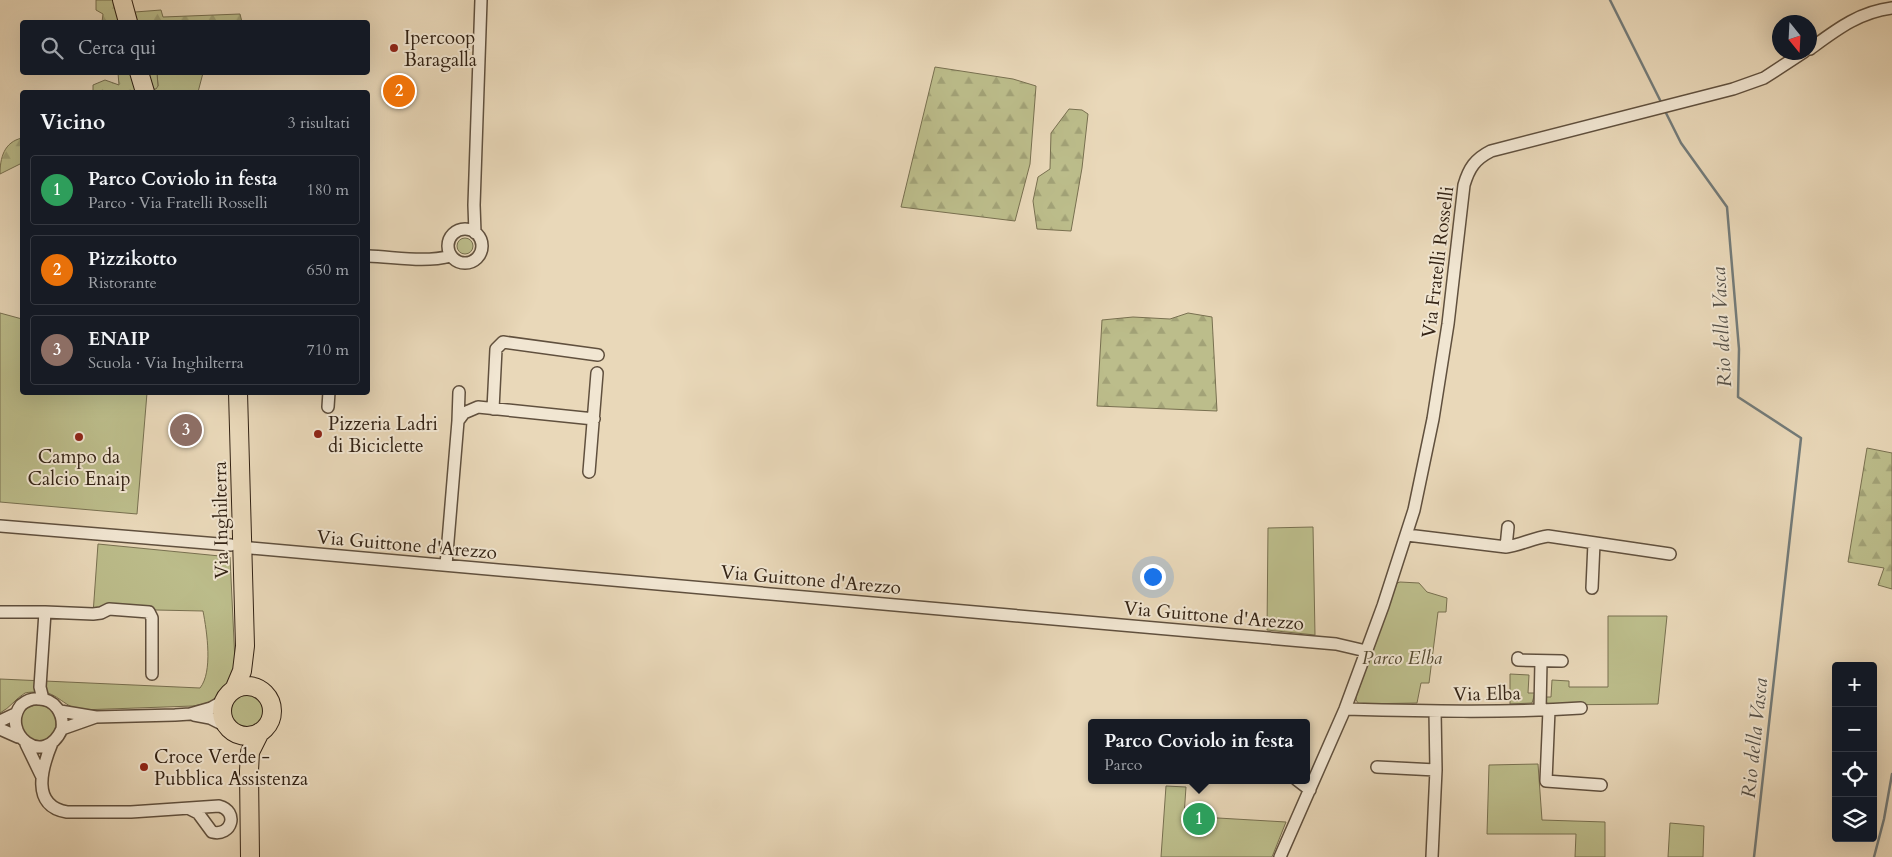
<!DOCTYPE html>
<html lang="it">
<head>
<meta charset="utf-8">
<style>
  :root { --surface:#171b24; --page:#20242c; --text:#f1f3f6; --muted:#9ea1a6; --line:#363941; --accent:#c59692 }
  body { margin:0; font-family:Cardo,serif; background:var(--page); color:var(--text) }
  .controls { position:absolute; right:15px; bottom:15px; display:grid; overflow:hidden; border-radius:5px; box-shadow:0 5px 20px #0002 }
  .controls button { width:45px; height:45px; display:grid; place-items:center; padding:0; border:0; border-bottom:1px solid var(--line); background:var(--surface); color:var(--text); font:25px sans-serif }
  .compass { position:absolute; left:1772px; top:15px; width:45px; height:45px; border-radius:50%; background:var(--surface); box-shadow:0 5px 20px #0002; rotate:162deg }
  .you { position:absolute; left:1152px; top:576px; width:18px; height:18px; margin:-12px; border:4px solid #fff; border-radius:50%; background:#1a73e8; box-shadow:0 0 0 8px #1a73e833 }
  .badge { display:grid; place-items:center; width:32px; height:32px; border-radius:50%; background:var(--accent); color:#fff; font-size:16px; font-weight:700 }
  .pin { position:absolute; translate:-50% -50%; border:2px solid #fff; box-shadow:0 1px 5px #0006 }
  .popup { position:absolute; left:1088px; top:719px; width:222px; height:65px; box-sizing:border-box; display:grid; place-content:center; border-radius:5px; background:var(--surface); filter:drop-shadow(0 1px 4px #0005); font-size:16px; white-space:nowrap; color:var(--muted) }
  .popup b { font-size:19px; color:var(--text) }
  .popup::after { content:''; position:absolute; left:50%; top:100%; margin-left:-10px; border:10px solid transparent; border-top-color:var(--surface) }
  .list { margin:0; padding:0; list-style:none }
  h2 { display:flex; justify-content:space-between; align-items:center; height:65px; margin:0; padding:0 20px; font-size:21px }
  h2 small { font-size:16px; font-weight:400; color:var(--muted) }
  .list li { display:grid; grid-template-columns:32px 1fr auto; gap:15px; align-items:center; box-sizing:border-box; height:70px; margin:0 10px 10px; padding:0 10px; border:1px solid var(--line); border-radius:5px }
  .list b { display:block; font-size:19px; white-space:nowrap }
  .list p { margin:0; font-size:16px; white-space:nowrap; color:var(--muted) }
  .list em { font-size:16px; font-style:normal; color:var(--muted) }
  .icon { flex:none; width:28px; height:28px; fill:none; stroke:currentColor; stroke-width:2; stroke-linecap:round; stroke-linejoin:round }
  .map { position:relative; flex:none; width:1892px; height:857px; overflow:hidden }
  .search { position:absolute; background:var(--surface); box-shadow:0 5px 20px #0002; left:20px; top:20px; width:350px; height:55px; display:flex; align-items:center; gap:12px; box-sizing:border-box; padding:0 18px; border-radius:5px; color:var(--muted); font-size:19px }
  .panel { position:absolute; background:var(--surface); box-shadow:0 5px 20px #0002; left:20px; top:90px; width:350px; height:305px; border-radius:5px }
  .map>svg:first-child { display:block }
  .green { fill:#bcbd8b; stroke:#787050 }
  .forest { fill:url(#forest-firs); stroke:#787050 }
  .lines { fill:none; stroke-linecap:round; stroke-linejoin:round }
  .stream { stroke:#737b79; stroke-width:2.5 }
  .minor-casing { stroke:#60503e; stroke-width:14 }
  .primary-casing { stroke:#332315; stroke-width:20 }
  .minor { stroke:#f1e6d2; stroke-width:11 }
  .primary { stroke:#e9d8b9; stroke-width:18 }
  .poi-dot { fill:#8f2418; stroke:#f1e6d2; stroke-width:2 }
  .labels { text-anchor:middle; stroke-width:4; stroke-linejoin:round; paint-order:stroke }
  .poi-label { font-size:19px; fill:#332315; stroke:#f1e6d2; text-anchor:start }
  .street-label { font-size:19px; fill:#332315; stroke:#f1e6d2 }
  .park-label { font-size:19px; font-style:italic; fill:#554a32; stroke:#f1e6d2 }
  .water-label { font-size:20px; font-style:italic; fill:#534f47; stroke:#f1e6d2 }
</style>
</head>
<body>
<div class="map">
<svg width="1892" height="857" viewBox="0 0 1892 857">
  <defs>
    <pattern id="forest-firs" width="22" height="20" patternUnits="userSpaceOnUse" patternTransform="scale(1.25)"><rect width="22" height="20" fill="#bcbd8b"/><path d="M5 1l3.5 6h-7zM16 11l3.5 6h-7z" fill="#a2a277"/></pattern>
  </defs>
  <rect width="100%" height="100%" fill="#e9d8b9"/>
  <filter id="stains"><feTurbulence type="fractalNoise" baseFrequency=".004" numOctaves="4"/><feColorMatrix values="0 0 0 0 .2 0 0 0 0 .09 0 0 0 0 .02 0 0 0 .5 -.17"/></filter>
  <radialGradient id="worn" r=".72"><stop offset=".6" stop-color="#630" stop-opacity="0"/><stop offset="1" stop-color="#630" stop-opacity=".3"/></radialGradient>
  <path class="green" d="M 157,73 L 203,73 L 198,92 L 150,92 L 149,89 L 158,86 Z
    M457 246a8 8 0 1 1 16 0a8 8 0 1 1-16 0Z
    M 0,313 L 22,319 L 22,392 L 147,393 L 137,514 L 0,502 Z
    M 1313,527 L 1315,635 L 1267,630 L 1268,528 Z
    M 98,544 L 230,557 L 235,662 L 232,679 L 214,700 L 204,704 L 193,706 L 80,710 C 63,706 55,690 37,692 C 34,692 29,692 25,693 C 16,698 10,708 0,713 L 0,679 L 200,688 C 213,672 207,632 203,611 L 109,609 L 93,614 Z
    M 1400,582 L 1419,583 L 1427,592 L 1447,598 L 1446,612 L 1438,612 L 1429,683 L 1421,683 L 1417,703 L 1359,704 L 1356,700 L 1356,697 L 1397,583 Z
    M 1608,616 L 1667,616 L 1658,704 L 1548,705 L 1544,697 L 1551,697 L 1552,680 L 1569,681 L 1569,687 L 1608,687 Z
    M 1510,674 L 1529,675 L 1528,693 L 1535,693 L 1532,703 L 1510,704 Z
    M228 712a19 19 0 1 1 38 0a19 19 0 1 1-38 0Z
    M20 723a18 18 0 1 1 36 0a18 18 0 1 1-36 0Z
    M 1538,764 L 1542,820 L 1605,822 L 1605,857 L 1575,857 L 1576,834 L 1487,834 L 1489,765 Z
    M 1166,786 L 1186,787 L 1184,816 L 1286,822 L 1272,857 L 1161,857 Z
    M 1670,823 L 1704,826 L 1703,857 L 1668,857 Z"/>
  <path class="forest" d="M 96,0 L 113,0 L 119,22 L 102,22 L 103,14 L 96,10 Z
    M 161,10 L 163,17 L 240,14 L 242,22 L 134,22 L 132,15 L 135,12 Z
    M 935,67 L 1013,79 L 1036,86 L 1030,164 L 1015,221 L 901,207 Z
    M 131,72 L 136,92 L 95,92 L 93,90 L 93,85 L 105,80 L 119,85 L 118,73 Z
    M 145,73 L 157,73 L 158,86 L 156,89 L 149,89 Z
    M 1069,109 L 1082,110 L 1088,114 L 1082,168 L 1071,231 L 1037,229 L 1033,201 L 1038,177 L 1050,169 L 1051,133 Z
    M 22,138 L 22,163 L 0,174 C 0,158 4,142 22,138 Z
    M 1188,313 L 1212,317 L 1217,411 L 1097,406 L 1102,320 L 1133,317 L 1170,319 Z
    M 1867,448 L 1892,453 L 1892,589 L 1878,585 L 1884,568 L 1848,562 Z"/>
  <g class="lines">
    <path class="stream" d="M 1610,0 L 1662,104
      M 1665,111 L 1681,143 L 1727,207 L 1739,349 L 1738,397 L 1801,438 L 1754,857
      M 1874,857 L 1884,819 L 1892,774"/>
    <g class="minor-casing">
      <path id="minor" d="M 1810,49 C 1836,30 1859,12 1892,8
        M448 246a17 17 0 1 1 34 0a17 17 0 1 1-34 0Z
        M 475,233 L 474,205 L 481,0
        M 368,256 C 396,257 424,263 451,256
        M 328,407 L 329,392
        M 493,409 L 496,349 L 503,342 L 598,355
        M 458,421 L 459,392
        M 589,472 L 597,373
        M 0,526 L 231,545
        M 1407,535 L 1506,547 C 1521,545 1533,538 1548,536 L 1670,554
        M 1506,547 L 1508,527
        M 251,548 L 1336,644 L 1366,651
        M 446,565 L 458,421 L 464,413 L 478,407 L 594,419
        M 1592,588 L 1594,543
        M 0,612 L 45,612 L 40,687 L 43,699
        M 45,612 L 93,614 L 101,613 L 109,609 L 149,612 L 152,618 L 152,674
        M 1518,658 L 1518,660 L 1562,661
        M 1345,709 C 1424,711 1503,713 1581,708
        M 1540,710 L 1541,661
        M 1549,710 L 1546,781 L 1601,785
        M 60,711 L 96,717 L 175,715 L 190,714 L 211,708 L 225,700
        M 194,715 L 210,718 L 228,727
        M 0,721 L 15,714
        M 0,729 L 18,737
        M 62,729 C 64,714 55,699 39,699 C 32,698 26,701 21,705 C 0,732 43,770 62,729 L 96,717
        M 52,743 C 42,767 30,806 67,812 L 131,812 L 219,806 C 239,811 232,837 212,832 L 198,813 L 190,809
        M 26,744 L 41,775
        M 1377,767 L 1436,770
        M 1297,780 L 1310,790
        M 1280,857 L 1345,709 L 1383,606 L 1414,510 L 1433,419 L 1448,324 L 1464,185 C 1469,168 1475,159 1491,151 L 1733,89 L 1764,78 L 1804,52
        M 1432,857 L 1436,770 L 1435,711"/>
    </g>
    <g class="primary-casing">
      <path id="primary" d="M 122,0 L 128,22
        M 139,72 L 145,92
        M222 711a25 25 0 1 1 50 0a25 25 0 1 1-50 0Z
        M 234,690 L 242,671 L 245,646 L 238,392
        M 250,857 L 249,771 L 250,752 L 260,732"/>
    </g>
    <use href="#minor" class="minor"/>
    <use href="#primary" class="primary"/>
  </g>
  <g class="poi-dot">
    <circle cx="394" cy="48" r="5"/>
    <circle cx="318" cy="434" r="5"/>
    <circle cx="79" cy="437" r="5"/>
    <circle cx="144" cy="767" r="5"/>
  </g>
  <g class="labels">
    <g class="poi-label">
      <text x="404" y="44">Ipercoop<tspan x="404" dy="22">Baragalla</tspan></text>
      <text x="328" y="430">Pizzeria Ladri<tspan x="328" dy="22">di Biciclette</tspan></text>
      <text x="79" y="463" text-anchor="middle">Campo da<tspan x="79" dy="22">Calcio Enaip</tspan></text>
      <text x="154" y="763">Croce Verde -<tspan x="154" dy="22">Pubblica Assistenza</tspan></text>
    </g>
    <g class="street-label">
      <text transform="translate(1437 262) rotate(-83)" y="7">Via Fratelli Rosselli</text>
      <text transform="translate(220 520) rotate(-91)" y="7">Via Inghilterra</text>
      <text transform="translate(407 544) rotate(5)" y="7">Via Guittone d'Arezzo</text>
      <text transform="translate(811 579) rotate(5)" y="7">Via Guittone d'Arezzo</text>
      <text transform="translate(1214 615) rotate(5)" y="7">Via Guittone d'Arezzo</text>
      <text transform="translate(1487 693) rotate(-1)" y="7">Via Elba</text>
    </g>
    <g class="park-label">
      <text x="1402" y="664">Parco Elba</text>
    </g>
    <g class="water-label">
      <text transform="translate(1721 327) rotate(-93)" y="7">Rio della Vasca</text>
      <text transform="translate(1754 738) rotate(-84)" y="7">Rio della Vasca</text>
    </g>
  </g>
  <rect width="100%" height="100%" filter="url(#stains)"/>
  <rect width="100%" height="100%" fill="url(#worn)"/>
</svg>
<div class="controls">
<button>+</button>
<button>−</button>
<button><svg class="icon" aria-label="locate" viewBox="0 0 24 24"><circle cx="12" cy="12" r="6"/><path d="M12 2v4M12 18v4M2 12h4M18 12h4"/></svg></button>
<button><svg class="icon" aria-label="layers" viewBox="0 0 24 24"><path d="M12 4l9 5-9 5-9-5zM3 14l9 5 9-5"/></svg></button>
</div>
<svg class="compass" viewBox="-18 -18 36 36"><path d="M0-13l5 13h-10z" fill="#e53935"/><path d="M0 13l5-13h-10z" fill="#9ea1a6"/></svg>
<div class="you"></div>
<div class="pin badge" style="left:1199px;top:819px;background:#2e9e5b">1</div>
<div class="popup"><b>Parco Coviolo in festa</b>Parco</div>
<div class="pin badge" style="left:399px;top:91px;background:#e8710a">2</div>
<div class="pin badge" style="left:186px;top:430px;background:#8d6e63">3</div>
<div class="search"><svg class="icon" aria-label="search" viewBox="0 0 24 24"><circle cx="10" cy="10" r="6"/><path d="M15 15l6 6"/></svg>Cerca qui</div>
<section class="panel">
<h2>Vicino<small>3 risultati</small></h2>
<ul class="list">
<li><span class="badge" style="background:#2e9e5b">1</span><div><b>Parco Coviolo in festa</b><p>Parco · Via Fratelli Rosselli</p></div><em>180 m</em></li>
<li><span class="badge" style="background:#e8710a">2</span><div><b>Pizzikotto</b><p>Ristorante</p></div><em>650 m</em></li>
<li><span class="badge" style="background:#8d6e63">3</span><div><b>ENAIP</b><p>Scuola · Via Inghilterra</p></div><em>710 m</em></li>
</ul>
</section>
</div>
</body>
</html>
